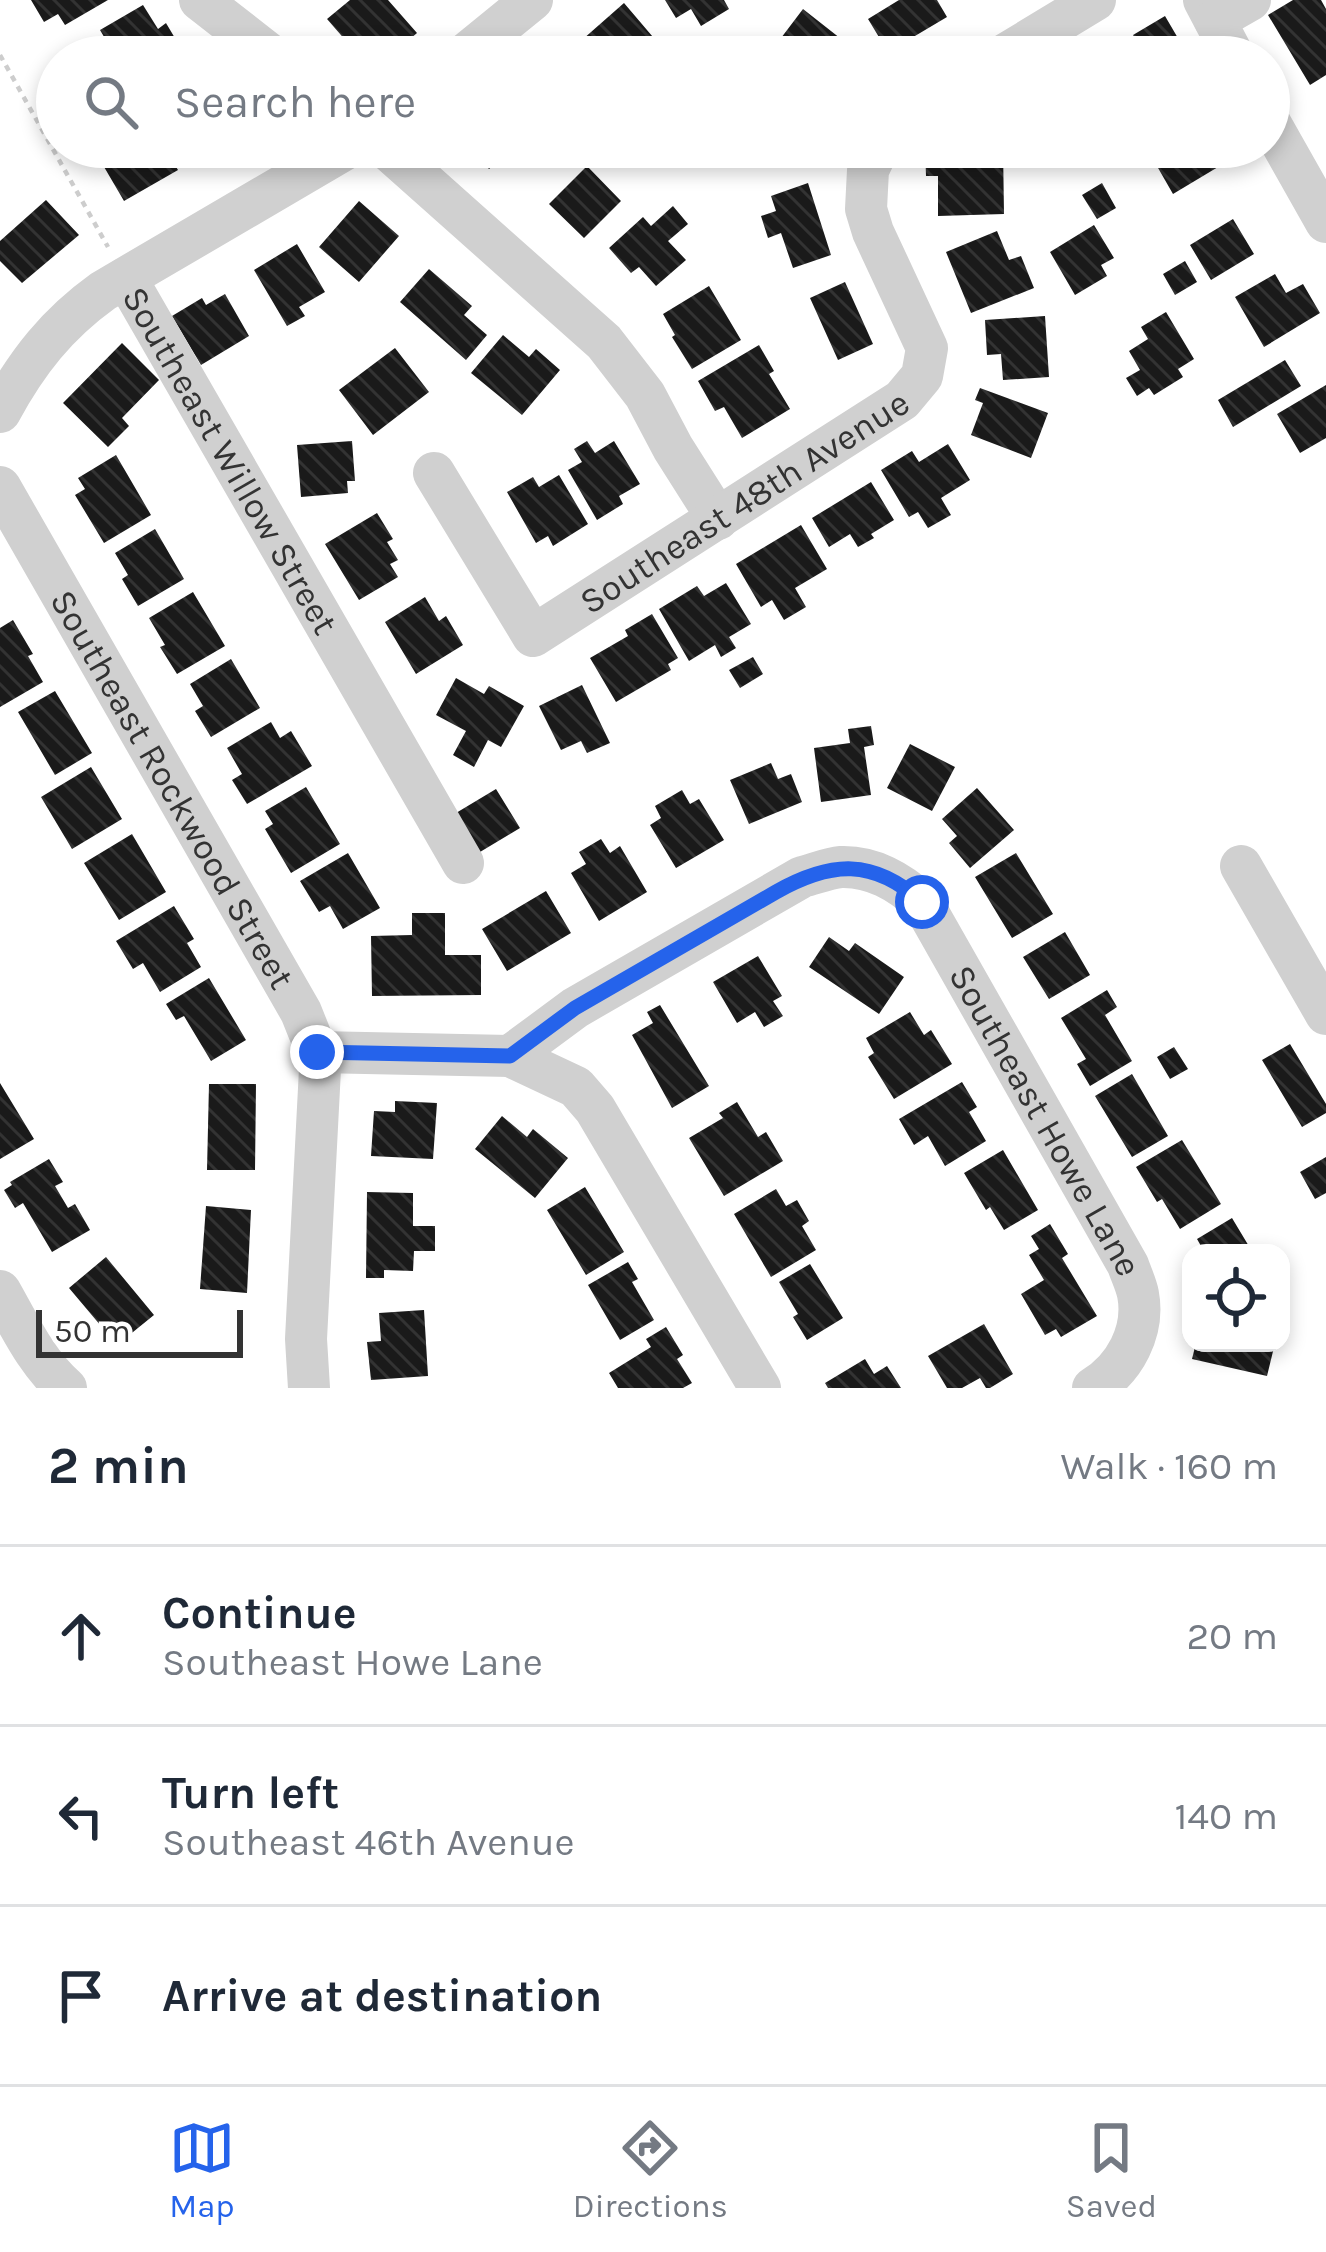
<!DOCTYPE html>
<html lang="en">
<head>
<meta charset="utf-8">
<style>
  :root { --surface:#fff; --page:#f6f6f7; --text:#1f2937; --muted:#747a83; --line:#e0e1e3; --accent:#2563eb }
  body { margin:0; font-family:Karla,sans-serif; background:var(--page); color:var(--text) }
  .controls { position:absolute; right:36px; bottom:36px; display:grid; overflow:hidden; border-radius:24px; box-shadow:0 6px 18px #0003 }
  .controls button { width:108px; height:108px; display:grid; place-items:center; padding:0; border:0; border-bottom:3px solid var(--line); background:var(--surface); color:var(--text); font:60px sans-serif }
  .scale { position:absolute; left:36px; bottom:30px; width:207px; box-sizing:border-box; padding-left:12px; border:6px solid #333; border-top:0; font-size:33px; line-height:42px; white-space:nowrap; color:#333; -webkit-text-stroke:9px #fff; paint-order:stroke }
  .stop { position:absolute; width:36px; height:36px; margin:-27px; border:9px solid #2563eb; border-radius:50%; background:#fff }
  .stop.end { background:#2563eb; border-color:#fff; box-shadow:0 3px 12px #0008 }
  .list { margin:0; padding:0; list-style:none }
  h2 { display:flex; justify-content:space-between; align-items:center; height:156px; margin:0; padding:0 48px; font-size:51px }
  h2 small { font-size:39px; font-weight:400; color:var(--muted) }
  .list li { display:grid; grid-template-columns:78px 1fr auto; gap:36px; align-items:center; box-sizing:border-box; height:180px; padding:0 48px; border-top:3px solid var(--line) }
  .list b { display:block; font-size:45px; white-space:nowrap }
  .list p { margin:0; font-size:39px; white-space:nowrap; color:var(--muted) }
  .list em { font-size:39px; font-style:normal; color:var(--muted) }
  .icon { flex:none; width:66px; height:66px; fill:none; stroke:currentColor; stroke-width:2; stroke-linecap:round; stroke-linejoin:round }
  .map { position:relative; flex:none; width:1326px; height:1388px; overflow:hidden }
  .search { position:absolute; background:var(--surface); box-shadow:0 6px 18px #0003; left:36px; right:36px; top:36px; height:132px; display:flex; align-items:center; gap:30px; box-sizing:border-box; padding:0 42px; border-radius:66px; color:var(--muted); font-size:45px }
  .sheet { height:696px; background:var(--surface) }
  nav { display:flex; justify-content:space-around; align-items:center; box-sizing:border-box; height:168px; border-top:3px solid var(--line); background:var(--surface); font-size:33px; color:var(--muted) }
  nav a { display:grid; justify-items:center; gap:6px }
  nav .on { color:var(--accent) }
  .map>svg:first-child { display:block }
  .building { fill:url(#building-back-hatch) }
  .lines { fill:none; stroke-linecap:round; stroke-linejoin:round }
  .path { stroke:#cdcdcd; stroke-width:4.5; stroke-dasharray:6 6; stroke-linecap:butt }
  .minor { stroke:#d0d0d0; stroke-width:42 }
  .route { stroke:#2563eb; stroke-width:15 }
  .labels { text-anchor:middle; stroke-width:12; stroke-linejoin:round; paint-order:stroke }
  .street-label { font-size:36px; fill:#333; stroke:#fff }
</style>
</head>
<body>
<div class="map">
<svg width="1326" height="1388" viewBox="0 0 1326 1388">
  <defs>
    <pattern id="building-back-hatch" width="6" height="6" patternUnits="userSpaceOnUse" patternTransform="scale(3)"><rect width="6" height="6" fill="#1a1a1a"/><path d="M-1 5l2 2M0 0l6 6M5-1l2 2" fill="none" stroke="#333"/></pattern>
  </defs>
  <rect width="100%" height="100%" fill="#fff"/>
  <path class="building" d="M 31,0 L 108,0 L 65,25 L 58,14 L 44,22 Z
    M 350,0 L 388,0 L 417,33 L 389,57 L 360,57 L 327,19 Z
    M 665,0 L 724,0 L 729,9 L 701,26 L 691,9 L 676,18 Z
    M 899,0 L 937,0 L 947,17 L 888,52 L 868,19 Z
    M 1293,0 L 1321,0 L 1326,9 L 1326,75 L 1310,85 L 1268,15 Z
    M 624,3 L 664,50 L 656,57 L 582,57 L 574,47 Z
    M 143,5 L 158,29 L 166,23 L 182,50 L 170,57 L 116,57 L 100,30 Z
    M 803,9 L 864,57 L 796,57 L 778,42 Z
    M 1165,16 L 1189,57 L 1135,57 L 1143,52 L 1133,35 Z
    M 122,147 L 164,147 L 178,170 L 124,201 L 100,160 Z
    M 470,147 L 515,147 L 489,169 Z
    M 760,147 L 803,147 L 797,162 Z
    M 925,147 L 1003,147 L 1004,214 L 938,216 L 938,176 L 926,176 Z
    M 1146,147 L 1206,147 L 1218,167 L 1173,194 Z
    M 587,166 L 621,201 L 584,238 L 549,204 Z
    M 808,183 L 831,255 L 793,268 L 781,233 L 768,238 L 761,216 L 776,211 L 771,196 Z
    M 1102,183 L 1116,208 L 1097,219 L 1082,195 Z
    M 46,200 L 79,235 L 22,283 L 0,261 L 0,241 Z
    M 359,201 L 399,236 L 359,282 L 319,247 Z
    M 673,206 L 688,224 L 668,241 L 686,260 L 656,286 L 639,267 L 631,273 L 609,248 L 643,217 L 651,226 Z
    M 1233,219 L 1254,254 L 1211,280 L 1190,245 Z
    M 1094,225 L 1114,258 L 1101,265 L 1107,276 L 1075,295 L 1050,252 Z
    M 997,231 L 1009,260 L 1021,256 L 1034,288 L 971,313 L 946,252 Z
    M 297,244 L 325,292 L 299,307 L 305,316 L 287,326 L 254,270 Z
    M 1185,261 L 1197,282 L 1175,295 L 1163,274 Z
    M 429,269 L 472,306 L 464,315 L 487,335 L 466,360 L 400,302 Z
    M 1275,274 L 1286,293 L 1303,284 L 1320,313 L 1264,347 L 1235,297 Z
    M 845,282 L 873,344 L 838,360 L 810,298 Z
    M 709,286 L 741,340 L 692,369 L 672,337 L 675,335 L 663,314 Z
    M 225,294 L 249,336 L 201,365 L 172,316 L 202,298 L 206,305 Z
    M 1166,312 L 1194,359 L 1178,369 L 1183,377 L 1154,395 L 1149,388 L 1137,396 L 1126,378 L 1140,370 L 1129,351 L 1148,339 L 1141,327 Z
    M 1045,316 L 1049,377 L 1003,380 L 1001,354 L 987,355 L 985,320 Z
    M 503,335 L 529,357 L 536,349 L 560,370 L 522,415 L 471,373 Z
    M 122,343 L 159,380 L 122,418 L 129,426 L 108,447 L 63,403 Z
    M 759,345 L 774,371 L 769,374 L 790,409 L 742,438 L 724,407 L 715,411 L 698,381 Z
    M 395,348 L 429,392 L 373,435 L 339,390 Z
    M 1285,360 L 1301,386 L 1233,427 L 1218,400 Z
    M 1326,385 L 1326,438 L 1300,453 L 1277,414 Z
    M 980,388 L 1048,413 L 1031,458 L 971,435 L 983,403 L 975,400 Z
    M 352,441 L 355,481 L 347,481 L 348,493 L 301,497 L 297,445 Z
    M 587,441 L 595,453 L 614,441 L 640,484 L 619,496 L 623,504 L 597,520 L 568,470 L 582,462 L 574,449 Z
    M 948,444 L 970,480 L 941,498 L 951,515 L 928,528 L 918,512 L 909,517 L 881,470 L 912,451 L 919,462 Z
    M 116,455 L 151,515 L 104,543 L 75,495 L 85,489 L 78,478 Z
    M 559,475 L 588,524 L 553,546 L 548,536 L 536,543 L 507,492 L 533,477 L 539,487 Z
    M 871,482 L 894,520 L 871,534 L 874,538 L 858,547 L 850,534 L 829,547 L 812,518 Z
    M 377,513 L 393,539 L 387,542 L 398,560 L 390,564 L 398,577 L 359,600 L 325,544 Z
    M 801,525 L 827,569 L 795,588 L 806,607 L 784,620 L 772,600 L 761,607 L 736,564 Z
    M 155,529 L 184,579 L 138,606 L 122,579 L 128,575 L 115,553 Z
    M 726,583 L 751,624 L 729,637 L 736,648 L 721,657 L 715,645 L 689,661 L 659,609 L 697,586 L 704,596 Z
    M 193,592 L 225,646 L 177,674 L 160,647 L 165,645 L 149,618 Z
    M 425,597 L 439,621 L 446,616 L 463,645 L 416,674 L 385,622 Z
    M 652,614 L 678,658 L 668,664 L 671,670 L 616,702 L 590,658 L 628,636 L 625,630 Z
    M 13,620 L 33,654 L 28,656 L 43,682 L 0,707 L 0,628 Z
    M 753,657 L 763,674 L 740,688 L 729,670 Z
    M 231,659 L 260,708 L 211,737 L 195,711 L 203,706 L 190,684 Z
    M 456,678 L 484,694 L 489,686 L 524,706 L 501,747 L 488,740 L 474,767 L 453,755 L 466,731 L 436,715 Z
    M 582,685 L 610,743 L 587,753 L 581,741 L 561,750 L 539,706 Z
    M 55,691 L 92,753 L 55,775 L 18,712 Z
    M 271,722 L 280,738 L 291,731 L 312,766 L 247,804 L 232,780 L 242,774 L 227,748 Z
    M 871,726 L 874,745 L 864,747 L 871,795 L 821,802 L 814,748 L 850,743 L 848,729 Z
    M 910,744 L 955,767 L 932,811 L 887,788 Z
    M 771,763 L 778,779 L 791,774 L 802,802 L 749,824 L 730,780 Z
    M 91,767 L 122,819 L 72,849 L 41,797 Z
    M 306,787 L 340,844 L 291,873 L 265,829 L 273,824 L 265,811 Z
    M 977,788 L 1014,830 L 970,868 L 949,843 L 957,836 L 942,819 Z
    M 496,789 L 520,828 L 480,852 L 456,813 Z
    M 682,790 L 690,804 L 699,799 L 724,840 L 676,868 L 650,825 L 661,818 L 655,806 Z
    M 132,834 L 166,892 L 119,920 L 84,863 Z
    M 601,839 L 610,853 L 620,846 L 647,892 L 599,921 L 571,873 L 586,864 L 579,852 Z
    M 348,853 L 380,908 L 343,929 L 330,906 L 319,912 L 300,881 Z
    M 1016,853 L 1053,914 L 1012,938 L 975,877 Z
    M 546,891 L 571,933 L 507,971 L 482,929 Z
    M 174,906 L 194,939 L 187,943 L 201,967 L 160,992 L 143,963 L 133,969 L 116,941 Z
    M 412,913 L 445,913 L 445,955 L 481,955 L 481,995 L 372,996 L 371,936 L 412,935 Z
    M 1065,932 L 1090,975 L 1049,999 L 1023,957 Z
    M 829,937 L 849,951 L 855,943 L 904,977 L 879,1014 L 809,967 Z
    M 758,956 L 782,996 L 773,1001 L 783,1016 L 764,1027 L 755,1012 L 737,1023 L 713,982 Z
    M 209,978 L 246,1040 L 211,1061 L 184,1016 L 176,1020 L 166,1004 Z
    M 1107,990 L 1117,1007 L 1105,1015 L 1132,1061 L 1090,1086 L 1077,1064 L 1086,1059 L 1061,1018 Z
    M 660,1005 L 709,1086 L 672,1108 L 632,1035 L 653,1023 L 647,1012 Z
    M 910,1012 L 924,1035 L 931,1030 L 952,1064 L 894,1099 L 868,1057 L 874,1053 L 866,1038 Z
    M 1290,1044 L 1326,1104 L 1326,1113 L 1302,1127 L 1262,1060 Z
    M 1174,1047 L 1188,1069 L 1170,1079 L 1157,1057 Z
    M 1132,1074 L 1168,1136 L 1132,1157 L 1095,1096 Z
    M 962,1082 L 977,1107 L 969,1112 L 986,1141 L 945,1166 L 928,1136 L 914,1145 L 899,1119 Z
    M 0,1083 L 34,1139 L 0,1159 Z
    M 209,1084 L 256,1084 L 255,1170 L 207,1170 Z
    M 395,1101 L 437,1103 L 433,1159 L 371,1156 L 374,1111 L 395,1112 Z
    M 737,1102 L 758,1137 L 766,1132 L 783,1161 L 724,1196 L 689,1138 L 723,1118 L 719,1113 Z
    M 502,1116 L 527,1137 L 533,1129 L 568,1158 L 535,1198 L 475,1149 Z
    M 1182,1140 L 1221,1204 L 1180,1229 L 1162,1199 L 1157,1202 L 1136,1167 Z
    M 1003,1150 L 1038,1210 L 1004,1230 L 990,1207 L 986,1210 L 964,1173 Z
    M 1326,1157 L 1326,1193 L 1315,1199 L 1300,1172 Z
    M 49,1159 L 63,1182 L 55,1186 L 68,1208 L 75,1204 L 90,1230 L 52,1252 L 23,1203 L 15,1208 L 4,1190 L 12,1185 L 10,1182 Z
    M 585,1187 L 624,1252 L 586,1275 L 547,1210 Z
    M 776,1189 L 786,1206 L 797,1200 L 809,1221 L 802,1226 L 816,1250 L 771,1277 L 734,1214 Z
    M 367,1192 L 413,1193 L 413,1226 L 435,1226 L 435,1251 L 414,1251 L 413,1271 L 384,1270 L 384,1278 L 366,1278 Z
    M 206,1206 L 251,1210 L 247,1293 L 200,1289 Z
    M 1232,1218 L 1253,1253 L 1205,1253 L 1197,1239 Z
    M 1050,1224 L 1068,1254 L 1062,1258 L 1097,1316 L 1061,1337 L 1056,1329 L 1045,1335 L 1021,1294 L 1044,1280 L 1029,1255 L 1039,1249 L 1031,1236 Z
    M 106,1257 L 154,1315 L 117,1345 L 69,1288 Z
    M 628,1262 L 638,1279 L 632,1282 L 654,1320 L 620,1340 L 588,1285 Z
    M 810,1264 L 843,1318 L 807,1340 L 793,1317 L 798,1314 L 779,1282 Z
    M 424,1310 L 428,1376 L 371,1380 L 367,1342 L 381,1341 L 379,1313 Z
    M 984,1324 L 1013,1374 L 990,1388 L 986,1388 L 980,1378 L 962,1388 L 947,1388 L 928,1356 Z
    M 666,1327 L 683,1355 L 677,1359 L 692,1383 L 683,1388 L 618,1388 L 609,1373 L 651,1347 L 646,1339 Z
    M 1196,1343 L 1275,1343 L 1267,1376 L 1192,1359 Z
    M 865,1359 L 874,1374 L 887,1366 L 901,1388 L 828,1388 L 825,1383 Z"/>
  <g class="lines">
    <path class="path" d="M 0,55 L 108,247"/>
    <g class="minor">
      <path d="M 200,0 L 273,57"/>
      <path d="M 1204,0 L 1234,57"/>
      <path d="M 1215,20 L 1250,0"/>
      <path d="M 462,57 L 532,0"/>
      <path d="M 1001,57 L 1095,0"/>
      <path d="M 1269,121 L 1326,222"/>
      <path d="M 385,147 L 604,342 L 645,395 L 673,448 L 718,519"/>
      <path id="s1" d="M 126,278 L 463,863"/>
      <path d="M 0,412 C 27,362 57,324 103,291 L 349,147"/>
      <path id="s2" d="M 434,473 L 533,636 L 902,400 L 922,376 L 927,348 L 873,232 L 866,209 L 868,170 L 879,147"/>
      <path id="s3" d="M 0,487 L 301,1012 L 317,1052 L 320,1069 L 306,1339 L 309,1388"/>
      <path d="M 1241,866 L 1326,1014"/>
      <path id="s4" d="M 317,1052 L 510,1056 L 575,1008 L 802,877 C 814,874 829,868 841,867 C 873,866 899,882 922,902 L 1128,1265 C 1131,1274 1136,1284 1138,1294 C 1145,1331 1125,1369 1093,1388"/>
      <path d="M 510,1056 L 576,1087 L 595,1109 L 760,1388"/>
      <path d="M 0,1291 C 20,1326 36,1362 66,1388"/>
    </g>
  </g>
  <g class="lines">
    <path class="route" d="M 317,1052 L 510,1056 L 575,1008 L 776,892 C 831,861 873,858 922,902"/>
  </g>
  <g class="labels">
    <g class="street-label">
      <text dy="13" stroke="none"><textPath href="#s1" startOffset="210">Southeast Willow Street</textPath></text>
      <text dy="13" stroke="none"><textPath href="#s2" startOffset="441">Southeast 48th Avenue</textPath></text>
      <text dy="13" stroke="none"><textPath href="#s3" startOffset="348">Southeast Rockwood Street</textPath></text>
      <text dy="13" stroke="none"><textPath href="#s4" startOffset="918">Southeast Howe Lane</textPath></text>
    </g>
  </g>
</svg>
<div class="controls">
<button><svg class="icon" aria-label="locate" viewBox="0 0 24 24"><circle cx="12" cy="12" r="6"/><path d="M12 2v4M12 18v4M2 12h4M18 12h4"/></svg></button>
</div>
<div class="scale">50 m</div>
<div class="stop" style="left:922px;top:902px"></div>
<div class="stop end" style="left:317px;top:1052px"></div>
<div class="search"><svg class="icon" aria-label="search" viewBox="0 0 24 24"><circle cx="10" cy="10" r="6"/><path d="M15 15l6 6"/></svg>Search here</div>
</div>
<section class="sheet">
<h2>2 min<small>Walk · 160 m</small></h2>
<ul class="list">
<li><svg class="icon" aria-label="ahead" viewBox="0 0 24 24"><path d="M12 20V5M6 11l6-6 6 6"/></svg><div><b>Continue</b><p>Southeast Howe Lane</p></div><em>20 m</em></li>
<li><svg class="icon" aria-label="left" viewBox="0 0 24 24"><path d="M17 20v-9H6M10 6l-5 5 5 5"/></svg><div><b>Turn left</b><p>Southeast 46th Avenue</p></div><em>140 m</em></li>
<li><svg class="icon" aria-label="arrive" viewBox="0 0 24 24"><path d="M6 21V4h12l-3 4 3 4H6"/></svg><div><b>Arrive at destination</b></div></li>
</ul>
</section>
<nav>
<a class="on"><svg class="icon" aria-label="map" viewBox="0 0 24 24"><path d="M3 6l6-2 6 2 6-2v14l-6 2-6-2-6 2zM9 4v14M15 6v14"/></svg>Map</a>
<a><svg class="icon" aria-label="directions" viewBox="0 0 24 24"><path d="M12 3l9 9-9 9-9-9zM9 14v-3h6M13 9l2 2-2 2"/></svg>Directions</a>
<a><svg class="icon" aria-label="saved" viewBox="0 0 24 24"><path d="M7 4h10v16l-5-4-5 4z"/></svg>Saved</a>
</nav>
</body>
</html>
